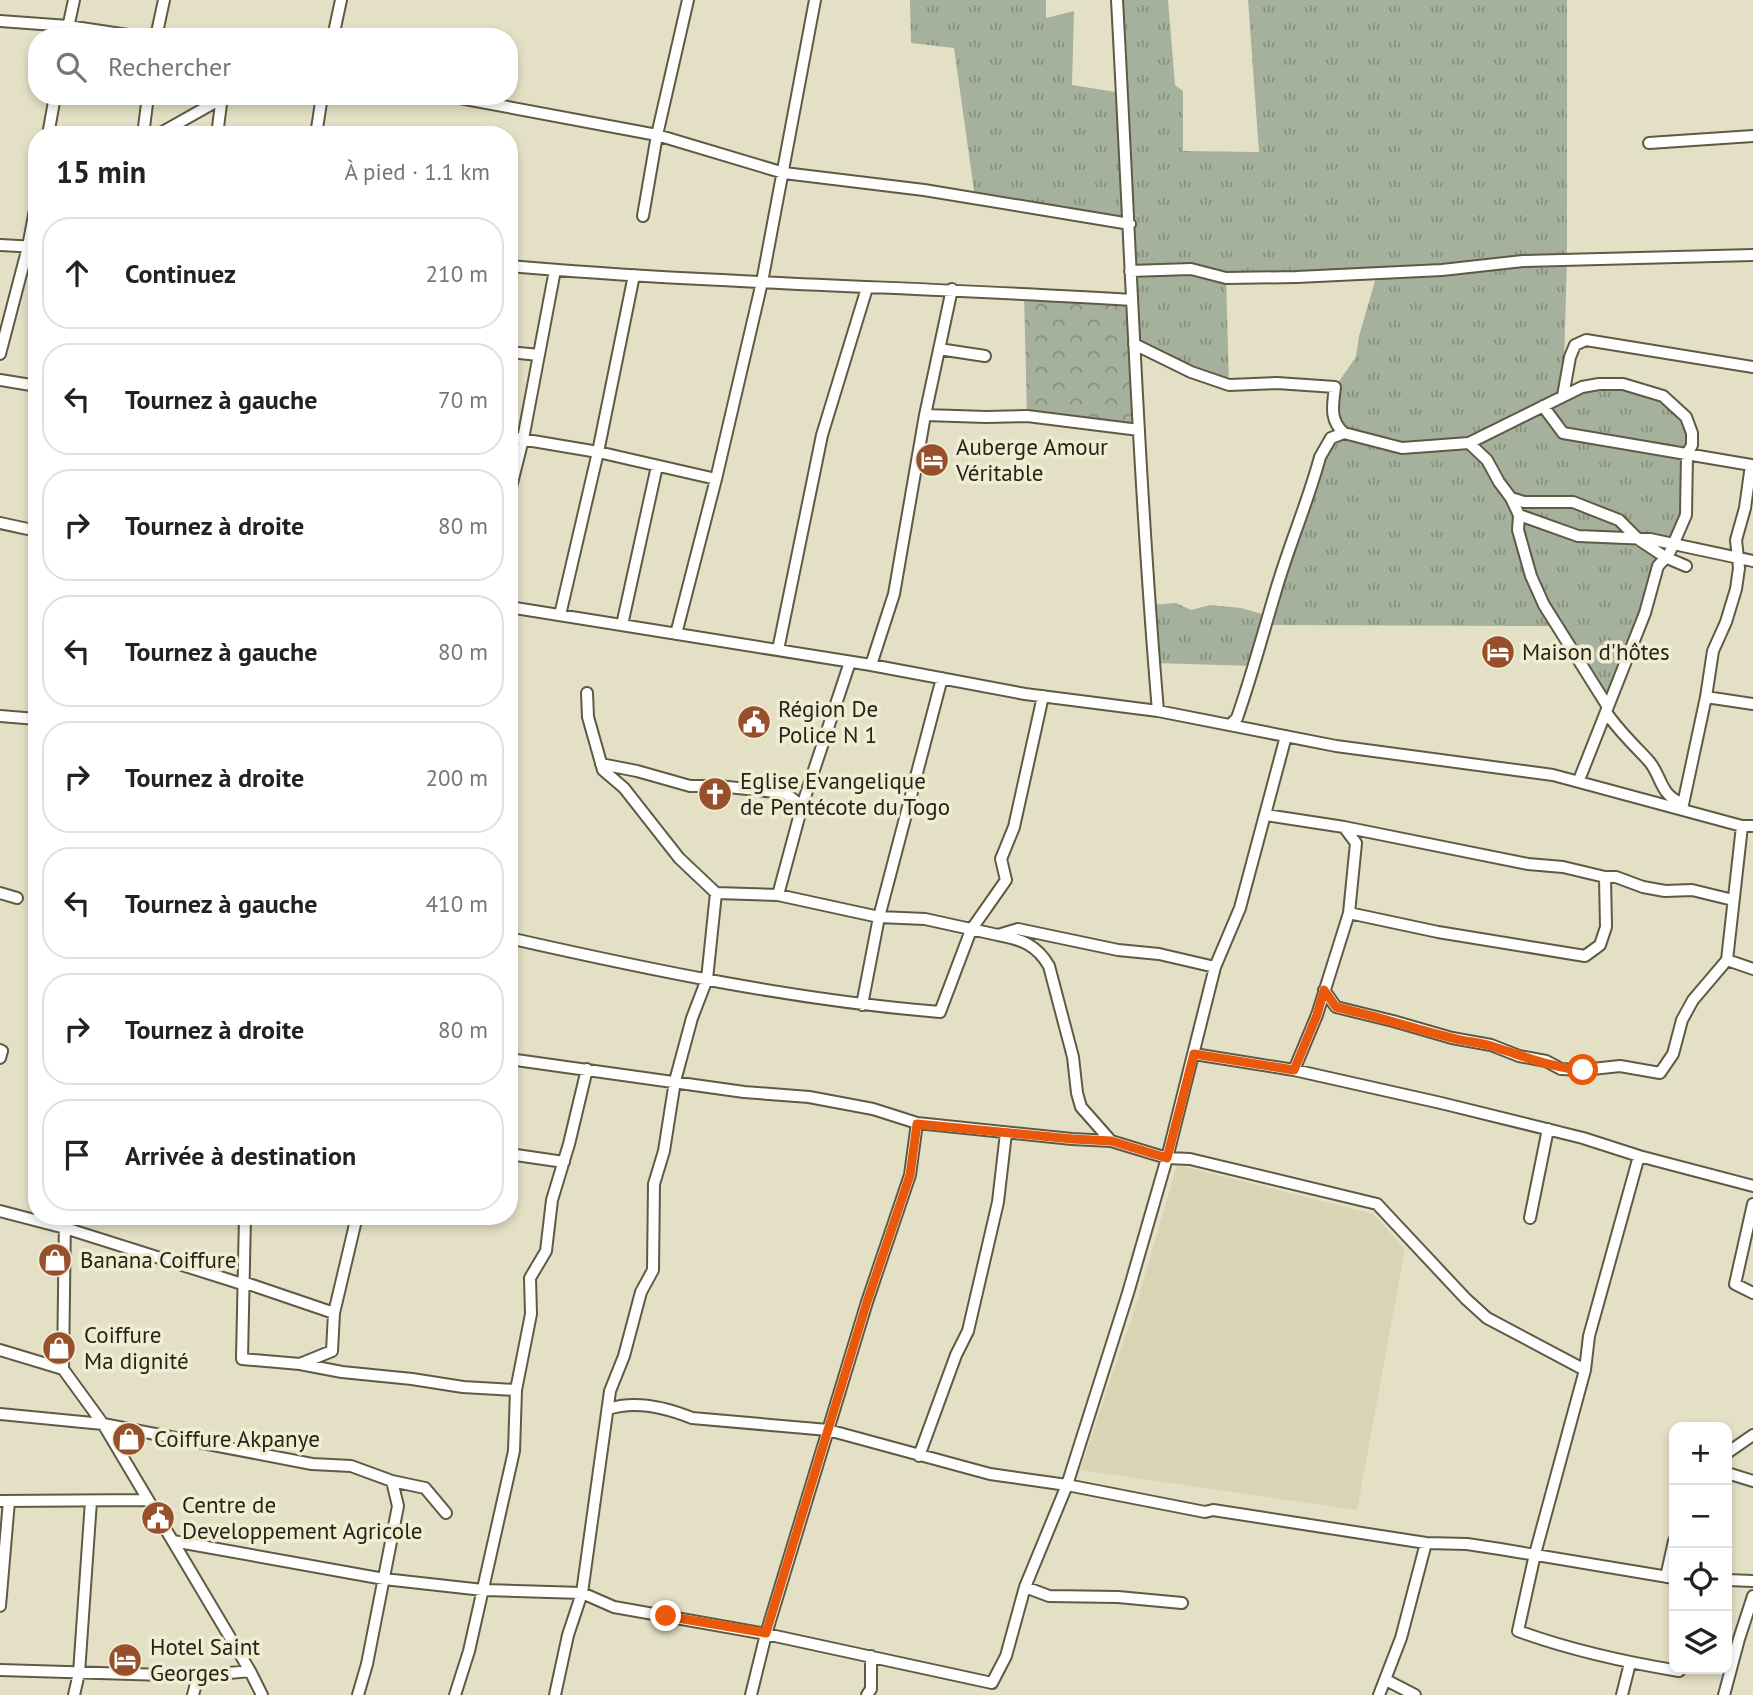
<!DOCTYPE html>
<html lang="fr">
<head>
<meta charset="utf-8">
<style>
  :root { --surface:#fff; --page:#f2f2f2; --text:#222; --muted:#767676; --line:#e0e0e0 }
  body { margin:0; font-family:"PT Sans",sans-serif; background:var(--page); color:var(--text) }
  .controls { position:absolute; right:21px; bottom:21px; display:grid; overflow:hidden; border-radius:14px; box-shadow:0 4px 10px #0003 }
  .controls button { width:63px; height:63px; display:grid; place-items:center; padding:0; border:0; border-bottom:2px solid var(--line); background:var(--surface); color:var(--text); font:35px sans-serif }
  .stop { position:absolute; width:21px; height:21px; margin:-16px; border:5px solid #ea580c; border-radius:50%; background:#fff }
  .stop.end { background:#ea580c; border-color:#fff; box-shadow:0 2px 7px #0008 }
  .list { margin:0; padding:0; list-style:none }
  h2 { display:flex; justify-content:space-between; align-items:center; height:91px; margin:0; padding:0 28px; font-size:30px }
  h2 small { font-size:23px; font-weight:400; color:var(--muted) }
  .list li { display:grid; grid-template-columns:46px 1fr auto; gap:21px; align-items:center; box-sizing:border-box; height:112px; margin:0 14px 14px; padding:0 14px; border:2px solid var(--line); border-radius:28px }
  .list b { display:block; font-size:26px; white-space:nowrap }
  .list em { font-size:23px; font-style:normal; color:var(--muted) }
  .icon { flex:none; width:38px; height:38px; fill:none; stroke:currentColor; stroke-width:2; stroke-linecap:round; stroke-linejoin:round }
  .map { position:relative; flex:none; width:1753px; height:1695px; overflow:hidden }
  .search { position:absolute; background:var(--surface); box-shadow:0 4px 10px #0003; left:28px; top:28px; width:490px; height:77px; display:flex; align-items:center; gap:18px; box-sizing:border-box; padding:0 24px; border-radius:28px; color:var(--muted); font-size:26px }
  .panel { position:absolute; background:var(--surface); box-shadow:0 4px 10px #0003; left:28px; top:126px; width:490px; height:1099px; border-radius:28px }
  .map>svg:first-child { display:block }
  .built { fill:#d9d4b4 }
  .grass { fill:url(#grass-tufts) }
  .forest { fill:url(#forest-crowns) }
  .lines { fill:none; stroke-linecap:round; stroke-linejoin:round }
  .minor-casing { stroke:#5e5a44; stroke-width:14 }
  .minor { stroke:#fff; stroke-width:10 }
  .route { stroke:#ea580c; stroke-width:9 }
  .labels { text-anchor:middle; stroke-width:7; stroke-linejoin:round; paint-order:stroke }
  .poi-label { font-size:23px; fill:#25241a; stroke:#f1edd3; text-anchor:start }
</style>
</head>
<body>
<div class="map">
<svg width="1753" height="1695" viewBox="0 0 1753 1695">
  <defs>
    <pattern id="grass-tufts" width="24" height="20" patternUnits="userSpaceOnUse" patternTransform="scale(1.75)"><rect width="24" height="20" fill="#a5b19c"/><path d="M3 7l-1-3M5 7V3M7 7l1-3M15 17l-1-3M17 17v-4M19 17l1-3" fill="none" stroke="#86907e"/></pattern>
    <pattern id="forest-crowns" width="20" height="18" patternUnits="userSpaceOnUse" patternTransform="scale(1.75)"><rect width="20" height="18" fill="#a5b19c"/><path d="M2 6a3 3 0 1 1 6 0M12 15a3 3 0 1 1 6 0" fill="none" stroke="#86907e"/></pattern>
  </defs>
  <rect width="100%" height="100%" fill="#e4e0c6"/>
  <path class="built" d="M 1177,1165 L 1373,1214 L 1405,1249 L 1357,1510 L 1080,1470 L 1138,1299 Z"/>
  <path class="grass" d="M 910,0 L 1046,0 L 1046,18 L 1074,11 L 1072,85 L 1122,93 L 1119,0 L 1168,0 L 1175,85 L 1183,91 L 1183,151 L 1259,152 L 1248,0 L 1567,0 L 1567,260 L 1563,396 L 1594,385 L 1644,389 L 1681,411 L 1692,433 L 1686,515 L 1658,566 L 1608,707 L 1557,626 L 1268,625 L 1255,666 L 1154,663 L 1149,605 L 1176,603 L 1191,610 L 1210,605 L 1241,608 L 1269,616 L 1331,438 L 1344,433 L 1333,418 L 1335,387 L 1356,357 L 1359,336 L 1377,274 L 1226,278 L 1229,385 L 1134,344 L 1128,224 L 975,198 L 954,48 L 911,43 Z"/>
  <path class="forest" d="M 1024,293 L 1132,300 L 1139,430 L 1027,416 Z"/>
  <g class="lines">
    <g class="minor-casing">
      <path id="minor" d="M 1117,0 C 1130,237 1138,474 1158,711
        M 0,21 L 68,26 L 141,37
        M 66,37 L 74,0
        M 156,37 L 164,0
        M 333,37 L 341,0
        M 449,96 L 657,135 L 784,173 L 924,190 L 1130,224
        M 48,135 L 55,96
        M 143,135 L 148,96
        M 157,135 L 221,99
        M 217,135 L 222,96
        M 316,135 L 322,96
        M 1649,143 L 1753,136
        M 643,216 L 657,135 L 688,0
        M 0,245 L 37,247
        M 509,266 C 716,284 924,287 1132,300
        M 1130,271 L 1191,269 L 1226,278 L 1297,277 L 1442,270 L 1523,261 L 1753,255
        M 1134,344 L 1191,372 L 1229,385 L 1277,383 L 1335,387 C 1333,405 1329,420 1344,433 L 1402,448 L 1469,443 L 1582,387 L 1599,384 L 1623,384 L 1663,396 L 1686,417 L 1692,433 L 1692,445 L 1687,454 L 1686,515 L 1669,554 L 1658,566 L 1645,613 L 1579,780
        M 939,349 L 985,356
        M 509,352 L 539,355
        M 0,354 L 28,247 L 37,199
        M 0,380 L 37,386
        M 1563,396 L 1570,357 L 1575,345 L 1586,340 L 1753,367
        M 1543,406 L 1563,433 L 1751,465
        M 925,415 L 986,417 L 1027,416 L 1139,430
        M 509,437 L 598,452 L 716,479
        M 1469,443 L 1487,460 L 1499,482 L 1511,498 L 1519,515 L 1518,530 L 1531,576 L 1544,605 L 1608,707
        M 509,495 L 523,439 L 555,270
        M 1511,498 L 1524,502 L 1573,502 L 1619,520 L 1638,539 L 1665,557 L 1686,566
        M 1519,515 L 1578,536 L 1650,539 L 1753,561
        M 0,523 L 37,531
        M 509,607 L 871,665 L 1025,694 L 1158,711 L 1336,746 L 1553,775 L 1742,826 L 1753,826
        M 560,615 L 598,452 L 634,275
        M 622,625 L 657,466
        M 676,634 L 716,479 L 762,282 L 815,0
        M 778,650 L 822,435 L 867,288
        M 871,665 L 894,594 L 925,415 L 952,289
        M 587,693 L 588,717 L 603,770 L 624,788 L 679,858 L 716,893 L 778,895 L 879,917 L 925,919 L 998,935 L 1018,929 L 1118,950 L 1159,954 L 1215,967
        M 1706,697 L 1753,704
        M 1606,712 C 1618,730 1633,744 1647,759 C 1662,774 1658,793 1681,803
        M 0,716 L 37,719
        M 1231,724 L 1237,718 C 1252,675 1263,633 1276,590 C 1289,545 1308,502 1320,457 L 1331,438 L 1344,433
        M 601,764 L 637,771 L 690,786 L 718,786 L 785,793 L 802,806
        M 1682,809 L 1706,697 L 1713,651 L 1726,622 L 1736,589 L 1739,568 L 1736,540 L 1745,508 L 1751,465 L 1753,466
        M 1266,815 L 1344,827 L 1528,864 L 1563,867 L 1605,877 L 1616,877 L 1643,887 L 1665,891 L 1692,890 L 1733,900
        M 0,893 L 17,898
        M 778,895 L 802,806 L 850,662
        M 1349,913 L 1438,932 L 1585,956 L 1600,945 L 1606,927 L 1605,877
        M 998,935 C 1021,939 1037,945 1049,966 L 1073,1057 L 1077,1093 L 1081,1107 L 1111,1141 L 1167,1158 L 1190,1159 L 1377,1204 L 1466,1299 L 1487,1318 L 1585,1370
        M 509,938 C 651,970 794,1000 940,1012 L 971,930 L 1006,880 L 1001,859 L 1014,827 L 1043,696
        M 1727,960 L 1753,969
        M 1324,990 L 1336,1007 L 1393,1021 L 1452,1038 L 1491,1045 L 1519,1056 L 1546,1061 L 1561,1069 L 1583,1070 L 1620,1066 L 1660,1073 L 1673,1054 L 1682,1020 L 1693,1000 L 1727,960 L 1742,826
        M 862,1005 L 879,917 L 942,678
        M 0,1050 L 2,1051 L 0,1058
        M 1194,1054 L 1294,1070 L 1441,1103 L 1583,1138 L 1639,1156 L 1753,1186
        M 509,1059 L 744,1092 L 809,1097 L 873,1109 L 917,1123 L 1072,1139 L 1111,1141
        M 1294,1070 L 1317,1015 L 1349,913 L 1356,843 L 1344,827
        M 509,1154 L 564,1162
        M 1639,1156 L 1589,1336 L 1585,1370 L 1535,1554 L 1518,1631 C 1570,1650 1624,1662 1679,1671
        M 1753,1204 L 1735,1284 L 1753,1293
        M 0,1211 L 65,1228 L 239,1283 L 243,1282 L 334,1313
        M 65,1216 L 63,1369 L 103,1424 L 250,1671 L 262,1695
        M 245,1216 L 242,1359 L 300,1364 L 342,1372 L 412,1379 L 463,1387 L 516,1390
        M 1530,1218 L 1548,1129
        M 0,1350 L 63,1369
        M 300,1364 L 332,1351 L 334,1313 L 357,1216
        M 608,1409 C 635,1400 665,1407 692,1418 L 828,1430 L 990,1474 L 1067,1485 L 1128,1293 L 1167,1158 L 1215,967 L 1240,908 L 1286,736
        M 0,1414 L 103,1424 L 312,1464 L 351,1466 L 392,1481 L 425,1488 L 446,1513
        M 1727,1453 L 1753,1435
        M 919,1456 L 956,1355 L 968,1331 L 998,1202 L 1006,1133
        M 1727,1473 L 1753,1481
        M 0,1501 L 148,1500
        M 173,1541 L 384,1579 L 483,1590 L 582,1593 L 614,1607 L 766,1634 L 992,1683 L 1006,1656 L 1025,1587 L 1067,1485 L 1205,1512 L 1213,1510 L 1426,1543 L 1467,1544 L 1500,1549 L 1674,1578
        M 1666,1577 L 1674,1541
        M 1727,1580 L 1753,1581
        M 1025,1587 L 1049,1596 L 1118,1597 L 1182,1603
        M 0,1606 L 9,1501
        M 0,1670 L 198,1676 L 250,1671
        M 1386,1680 L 1415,1695
        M 74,1695 L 79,1673 L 91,1501
        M 193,1695 L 198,1676
        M 358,1695 L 367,1664 L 398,1506 L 392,1481
        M 455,1695 L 469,1651 L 514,1451 L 516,1390 L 531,1314 L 530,1278 L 546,1251 L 552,1200 L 569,1144 L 587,1069
        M 555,1695 L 568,1635 L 582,1593 L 610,1391 L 624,1356 L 641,1292 L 653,1270 L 654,1184 L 664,1151 L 675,1081 L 692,1018 L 707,979 L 716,893
        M 751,1695 L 766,1634 L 867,1302 L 910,1175 L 917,1123
        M 867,1695 L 871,1689 L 871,1656
        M 1379,1695 L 1401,1638 L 1426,1543
        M 1622,1695 L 1630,1663
        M 1724,1695 L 1739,1639 L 1753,1596"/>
    </g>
    <use href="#minor" class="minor"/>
  </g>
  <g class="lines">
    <path class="route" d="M 666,1616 L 766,1633 L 867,1302 L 910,1175 L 917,1124 L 1072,1139 L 1111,1141 L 1167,1158 L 1194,1054 L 1294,1070 L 1317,1015 L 1324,990 L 1336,1007 C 1375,1016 1413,1028 1452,1038 C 1466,1042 1481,1042 1494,1047 C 1524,1056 1552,1068 1583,1070"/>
  </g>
  <defs>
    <g id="hotel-disc" transform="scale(1.75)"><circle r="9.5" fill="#97502b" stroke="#f1edd3"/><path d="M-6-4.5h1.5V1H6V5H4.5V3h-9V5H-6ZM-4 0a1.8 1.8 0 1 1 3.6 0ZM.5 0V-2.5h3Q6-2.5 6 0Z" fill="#fff"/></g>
    <g id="civic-disc" transform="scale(1.75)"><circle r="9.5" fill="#97502b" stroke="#f1edd3"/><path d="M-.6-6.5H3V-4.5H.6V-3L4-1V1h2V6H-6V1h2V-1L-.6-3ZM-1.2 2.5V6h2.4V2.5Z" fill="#fff"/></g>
    <g id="church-disc" transform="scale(1.75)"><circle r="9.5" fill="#97502b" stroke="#f1edd3"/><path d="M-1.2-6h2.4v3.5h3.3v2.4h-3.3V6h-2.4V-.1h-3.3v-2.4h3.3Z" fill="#fff"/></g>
    <g id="shop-disc" transform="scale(1.75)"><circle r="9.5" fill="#97502b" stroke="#f1edd3"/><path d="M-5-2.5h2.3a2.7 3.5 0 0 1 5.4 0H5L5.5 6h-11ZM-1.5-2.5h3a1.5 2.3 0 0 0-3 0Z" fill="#fff"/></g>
  </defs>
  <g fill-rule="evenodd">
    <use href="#hotel-disc" x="932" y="460"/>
    <use href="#hotel-disc" x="1498" y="652"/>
    <use href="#civic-disc" x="754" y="722"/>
    <use href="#church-disc" x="715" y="794"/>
    <use href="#shop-disc" x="55" y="1260"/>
    <use href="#shop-disc" x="59" y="1348"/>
    <use href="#shop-disc" x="129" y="1439"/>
    <use href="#civic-disc" x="158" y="1518"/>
    <use href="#hotel-disc" x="125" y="1660"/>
  </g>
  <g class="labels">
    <g class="poi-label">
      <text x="956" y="455">Auberge Amour<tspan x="956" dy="26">Véritable</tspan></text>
      <text x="1522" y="660">Maison d'hôtes</text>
      <text x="778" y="717">Région De<tspan x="778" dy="26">Police N 1</tspan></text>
      <text x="740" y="789">Eglise Evangelique<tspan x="740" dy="26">de Pentécote du Togo</tspan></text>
      <text x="80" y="1268">Banana Coiffure</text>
      <text x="84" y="1343">Coiffure<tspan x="84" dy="26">Ma dignité</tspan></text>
      <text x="154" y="1447">Coiffure Akpanye</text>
      <text x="182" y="1513">Centre de<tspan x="182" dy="26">Developpement Agricole</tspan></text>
      <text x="150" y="1655">Hotel Saint<tspan x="150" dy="26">Georges</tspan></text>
    </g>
  </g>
</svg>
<div class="controls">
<button>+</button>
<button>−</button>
<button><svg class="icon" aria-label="locate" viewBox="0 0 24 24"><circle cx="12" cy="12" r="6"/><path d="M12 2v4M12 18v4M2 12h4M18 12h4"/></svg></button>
<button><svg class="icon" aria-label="layers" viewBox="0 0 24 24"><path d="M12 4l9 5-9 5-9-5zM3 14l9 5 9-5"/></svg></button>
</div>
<div class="stop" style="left:1583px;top:1070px"></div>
<div class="stop end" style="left:666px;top:1616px"></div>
<div class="search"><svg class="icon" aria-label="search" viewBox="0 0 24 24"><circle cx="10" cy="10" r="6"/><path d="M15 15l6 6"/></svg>Rechercher</div>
<section class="panel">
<h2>15 min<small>À pied · 1.1 km</small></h2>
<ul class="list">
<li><svg class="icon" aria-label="ahead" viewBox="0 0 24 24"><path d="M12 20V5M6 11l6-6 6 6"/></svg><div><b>Continuez</b></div><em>210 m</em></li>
<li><svg class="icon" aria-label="left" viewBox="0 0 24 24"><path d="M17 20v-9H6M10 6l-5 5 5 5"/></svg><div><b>Tournez à gauche</b></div><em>70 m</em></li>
<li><svg class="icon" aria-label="right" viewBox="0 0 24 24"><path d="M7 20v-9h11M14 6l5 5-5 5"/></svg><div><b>Tournez à droite</b></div><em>80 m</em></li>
<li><svg class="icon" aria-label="left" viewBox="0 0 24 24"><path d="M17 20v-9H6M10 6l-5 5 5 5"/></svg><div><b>Tournez à gauche</b></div><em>80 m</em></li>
<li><svg class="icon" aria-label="right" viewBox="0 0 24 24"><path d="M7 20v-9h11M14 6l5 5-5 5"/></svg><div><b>Tournez à droite</b></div><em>200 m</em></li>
<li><svg class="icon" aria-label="left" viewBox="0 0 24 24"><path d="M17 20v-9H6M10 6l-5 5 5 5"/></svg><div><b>Tournez à gauche</b></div><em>410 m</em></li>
<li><svg class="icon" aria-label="right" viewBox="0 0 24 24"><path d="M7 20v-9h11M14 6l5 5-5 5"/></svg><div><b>Tournez à droite</b></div><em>80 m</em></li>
<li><svg class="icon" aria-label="arrive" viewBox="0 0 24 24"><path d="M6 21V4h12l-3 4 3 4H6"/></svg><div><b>Arrivée à destination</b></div></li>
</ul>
</section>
</div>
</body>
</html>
